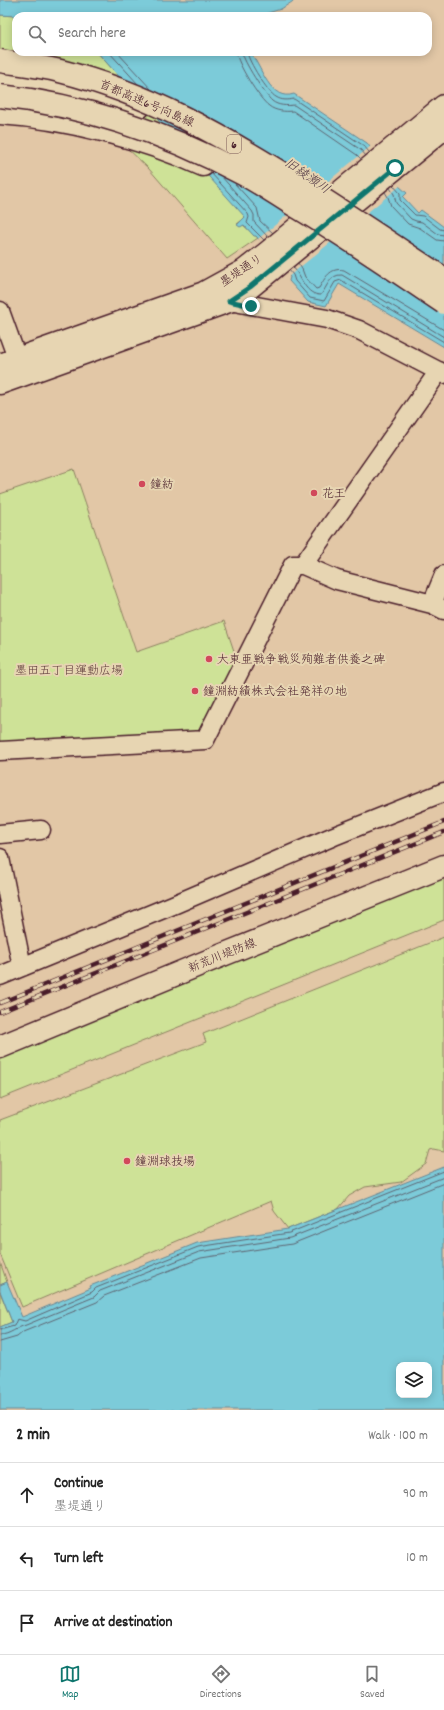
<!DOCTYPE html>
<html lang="en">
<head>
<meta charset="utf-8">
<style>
  :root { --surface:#fff; --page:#f2f2f2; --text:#222; --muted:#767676; --line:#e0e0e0; --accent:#0f766e }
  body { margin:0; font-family:Dekko,"Klee One",sans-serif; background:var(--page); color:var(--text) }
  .controls { position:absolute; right:12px; bottom:12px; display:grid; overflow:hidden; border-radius:8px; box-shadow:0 2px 10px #0003 }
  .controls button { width:36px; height:36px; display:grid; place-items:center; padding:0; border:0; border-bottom:1px solid var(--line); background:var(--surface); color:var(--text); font:20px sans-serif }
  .stop { position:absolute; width:12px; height:12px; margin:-9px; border:3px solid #0f766e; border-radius:50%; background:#fff }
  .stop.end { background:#0f766e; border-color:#fff; box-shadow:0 1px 4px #0008 }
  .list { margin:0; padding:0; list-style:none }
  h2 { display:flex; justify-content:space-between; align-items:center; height:52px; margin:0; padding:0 16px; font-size:17px }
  h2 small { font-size:13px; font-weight:400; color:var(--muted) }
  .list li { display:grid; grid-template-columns:26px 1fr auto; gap:12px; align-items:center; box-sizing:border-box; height:64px; padding:0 16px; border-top:1px solid var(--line) }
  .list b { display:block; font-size:15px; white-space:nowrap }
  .list p { margin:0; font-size:13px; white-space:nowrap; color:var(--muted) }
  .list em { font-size:13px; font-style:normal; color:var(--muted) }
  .icon { flex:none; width:22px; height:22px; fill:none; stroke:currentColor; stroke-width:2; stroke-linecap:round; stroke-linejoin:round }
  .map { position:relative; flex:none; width:444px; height:1410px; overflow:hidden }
  .search { position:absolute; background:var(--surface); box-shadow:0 2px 10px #0003; left:12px; right:12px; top:12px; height:44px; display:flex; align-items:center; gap:10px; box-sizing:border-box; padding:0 14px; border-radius:12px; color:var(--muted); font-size:15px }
  .sheet { height:244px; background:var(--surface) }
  nav { display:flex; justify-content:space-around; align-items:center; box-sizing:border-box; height:56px; border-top:1px solid var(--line); background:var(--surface); font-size:11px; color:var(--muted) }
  nav a { display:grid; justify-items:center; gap:2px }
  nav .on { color:var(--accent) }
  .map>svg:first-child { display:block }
  .green { fill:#cee297; stroke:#8c8061 }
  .water { fill:#7ccbd9; stroke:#688693; fill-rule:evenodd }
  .pier { fill:#e2c7a6 }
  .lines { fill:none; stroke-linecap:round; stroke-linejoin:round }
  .shore { stroke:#5e6471; stroke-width:1 }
  .street-casing { stroke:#4a1f2b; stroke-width:21 }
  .secondary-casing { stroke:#4a1f2b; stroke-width:25 }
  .highway-casing { stroke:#4a1f2b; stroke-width:25 }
  .street { stroke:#e7d5b2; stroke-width:18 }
  .secondary { stroke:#e7d5b2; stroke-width:22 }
  .highway { stroke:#e7d5b2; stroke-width:22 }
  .rail-casing { stroke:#4a1f2b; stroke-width:4.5 }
  .rail { stroke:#e7d5b2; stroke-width:3; stroke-dasharray:9; stroke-linecap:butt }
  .highway-bridge-casing { stroke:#4a1f2b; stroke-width:25; stroke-linecap:butt }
  .highway-bridge { stroke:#e7d5b2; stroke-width:22 }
  .route { stroke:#0f766e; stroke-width:5 }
  .poi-dot { fill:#d1495b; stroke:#e7d5b2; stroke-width:1.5 }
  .labels { text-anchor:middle; stroke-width:4; stroke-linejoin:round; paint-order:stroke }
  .shield { fill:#e7d5b2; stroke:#795654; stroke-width:1 }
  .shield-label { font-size:11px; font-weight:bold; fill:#4a1f2b }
  .street-label { font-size:12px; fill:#4a1f2b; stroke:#e7d5b2 }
  .poi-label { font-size:12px; fill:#4a1f2b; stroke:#e7d5b2; text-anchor:start }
  .park-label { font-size:12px; fill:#5e3c3b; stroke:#e7d5b2 }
  .water-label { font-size:13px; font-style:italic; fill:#523945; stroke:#e7d5b2 }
</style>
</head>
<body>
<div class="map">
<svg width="444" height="1410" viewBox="0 0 444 1410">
  <rect width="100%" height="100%" fill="#e2c7a6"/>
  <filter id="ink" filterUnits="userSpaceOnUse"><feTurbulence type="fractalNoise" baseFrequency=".025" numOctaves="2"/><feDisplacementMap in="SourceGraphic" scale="8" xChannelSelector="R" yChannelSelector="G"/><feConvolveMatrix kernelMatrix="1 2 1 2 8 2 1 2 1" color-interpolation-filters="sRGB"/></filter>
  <g filter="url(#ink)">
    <path class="green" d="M 0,15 L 16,16 L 16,52 L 97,52 L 246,217 L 237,224 L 243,225 L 258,238 L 227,259 L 149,169 L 122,143 L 0,73 Z
      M 74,469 L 136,652 L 224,621 L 237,660 L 201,734 L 0,743 L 0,494 Z
      M 444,877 L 444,920 L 0,1099 L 0,1056 Z
      M 444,937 L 444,1151 L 434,1149 L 430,1150 L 426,1164 L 401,1182 L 365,1187 L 349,1196 L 338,1209 L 288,1229 L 274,1211 L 271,1201 L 22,1307 L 0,1254 L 0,1120 L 206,1042 L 203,1034 Z
      M 0,1262 L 7,1282 L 0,1285 Z
      M 0,1292 L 12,1322 L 0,1327 Z"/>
    <path class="water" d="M 0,0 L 295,0 L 281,9 L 258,16 L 16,16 L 0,15 Z
      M 97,52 L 250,52 C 262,67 270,102 294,94 L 367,143 L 399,186 L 407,193 L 403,197 L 418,213 L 421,210 L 444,227 L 444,347 L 339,284 L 326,306 L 308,302 L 289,281 L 290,277 L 256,236 L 254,236 L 244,225 L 240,227 L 237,225 L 245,217 Z
      M 444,1167 L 444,1410 L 0,1410 L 0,1327 L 12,1322 L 0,1291 L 0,1285 L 7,1282 L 22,1317 L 91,1288 L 90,1286 L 197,1243 L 288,1229 ZM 399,1365 L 429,1365 L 429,1395 L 399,1395 Z"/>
    <path class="pier" d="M 371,146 L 400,186 L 288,277 L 258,239 Z"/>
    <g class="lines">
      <path class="shore" d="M 109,52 L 138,84
        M 117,52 L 151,89
        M 236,52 C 237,63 259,99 269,106 C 275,111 285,112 293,111 L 357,155 L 361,159
        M 242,52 C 243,61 265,95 272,101 C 278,106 287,106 294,105 L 361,150 L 366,156
        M 247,52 C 248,61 268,93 276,97 C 282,101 288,100 294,99 L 364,146 L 369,152
        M 211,173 L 248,214 L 249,217 L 247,223 L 264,240
        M 221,176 L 252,211 L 254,215 L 254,222 L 268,237
        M 235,184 L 257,208 L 260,221 L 273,233
        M 393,185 L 400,193 L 400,200 L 415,215 L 423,216 L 440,229 L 444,230
        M 390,188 L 394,194 L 396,203 L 411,219 L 416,221 L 422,222 L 438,234 L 444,235
        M 385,192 L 388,197 L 391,206 L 408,224 L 420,228 L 437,240 L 444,241
        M 298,263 L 302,269 L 305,277 L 316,289 L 319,288 C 325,278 330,267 344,270 L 444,330
        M 293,267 C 302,277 305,295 321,295 C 327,287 330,274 342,275 L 444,337
        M 289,270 L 293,275 L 295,281 L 310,298 L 324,301 L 335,282 L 341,280 L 444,342
        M 0,1330 L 14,1326 L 17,1319 L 25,1321 L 92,1292 L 96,1288 L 198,1247 L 289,1233 L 444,1171
        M 0,1335 C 10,1335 17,1327 26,1325 L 94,1297 L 100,1291 L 199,1252 L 290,1238 L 444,1177
        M 0,1342 L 17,1337 L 23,1332 L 97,1302 L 104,1296 L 201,1258 L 292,1244 L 444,1183"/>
      <g class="street-casing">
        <path id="street" d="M 229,301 L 327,319 L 359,330 L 444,374
          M 0,311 L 22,372
          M 303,565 L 337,580 L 432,604 L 444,610
          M 432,604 L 444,575
          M 0,751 L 205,740 L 293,565 L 303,565 L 439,371
          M 0,834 L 41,830
          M 0,858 L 22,967
          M 0,976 L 173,905 L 334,836 L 444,792"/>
      </g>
      <g class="secondary-casing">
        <path id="secondary" d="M 0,365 L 204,293 L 244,271 L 267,253 L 444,106
          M 0,383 L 229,301 L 250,287 L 444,128
          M 0,1047 L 225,954 L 444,866"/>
      </g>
      <g class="highway-casing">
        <path id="highway" d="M 0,78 L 67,86 L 139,107
          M 0,113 C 64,117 145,138 203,165"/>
      </g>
      <use href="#street" class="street"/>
      <use href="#secondary" class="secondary"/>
      <use href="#highway" class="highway"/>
      <g class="rail-casing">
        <path id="rail" d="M 0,1003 L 444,822
          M 0,1012 L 444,832"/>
      </g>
      <use href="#rail" class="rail"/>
      <g class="highway-bridge-casing">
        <path id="highway-bridge" d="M 0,61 C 20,64 40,66 60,71 C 148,93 223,136 299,184 C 348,215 396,247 444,279
          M 0,96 C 85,105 168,134 243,174 C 260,183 276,194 292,204 C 344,235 394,269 444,303"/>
      </g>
      <use href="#highway-bridge" class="highway-bridge"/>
    </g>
  </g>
  <g class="lines" filter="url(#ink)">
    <path class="route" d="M 251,306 L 229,301 L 250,287 L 395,168"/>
  </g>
  <g class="poi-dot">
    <circle cx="142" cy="484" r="4"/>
    <circle cx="314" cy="493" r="4"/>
    <circle cx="209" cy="659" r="4"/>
    <circle cx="195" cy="691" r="4"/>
    <circle cx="127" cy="1161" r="4"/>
  </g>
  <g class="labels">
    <rect class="shield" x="227" y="135" width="14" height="18" rx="3"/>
    <g class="shield-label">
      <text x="234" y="148">6</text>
    </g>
    <g class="street-label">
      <text transform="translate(147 103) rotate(23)" y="4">首都高速6号向島線</text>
      <text transform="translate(241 270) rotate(-34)" y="4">墨堤通り</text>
      <text transform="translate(222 955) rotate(-22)" y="4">新荒川堤防線</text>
    </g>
    <g class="poi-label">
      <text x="150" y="488">鐘紡</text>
      <text x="322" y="497">花王</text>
      <text x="217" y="663">大東亜戦争戦災殉難者供養之碑</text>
      <text x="203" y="695">鐘淵紡績株式会社発祥の地</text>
      <text x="135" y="1165">鐘淵球技場</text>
    </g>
    <g class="park-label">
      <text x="69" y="674">墨田五丁目運動広場</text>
    </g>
    <g class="water-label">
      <text transform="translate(308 175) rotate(35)" y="5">旧綾瀬川</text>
    </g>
  </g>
</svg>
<div class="controls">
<button><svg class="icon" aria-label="layers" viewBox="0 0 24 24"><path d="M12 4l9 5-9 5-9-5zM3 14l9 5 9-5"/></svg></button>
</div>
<div class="stop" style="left:395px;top:168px"></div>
<div class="stop end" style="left:251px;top:306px"></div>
<div class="search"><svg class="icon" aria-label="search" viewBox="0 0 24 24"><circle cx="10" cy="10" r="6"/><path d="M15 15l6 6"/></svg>Search here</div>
</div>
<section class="sheet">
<h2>2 min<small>Walk · 100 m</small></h2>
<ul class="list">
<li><svg class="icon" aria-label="ahead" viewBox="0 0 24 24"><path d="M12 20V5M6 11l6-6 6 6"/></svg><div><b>Continue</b><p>墨堤通り</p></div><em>90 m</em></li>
<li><svg class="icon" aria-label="left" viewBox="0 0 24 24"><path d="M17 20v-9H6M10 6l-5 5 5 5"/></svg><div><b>Turn left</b></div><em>10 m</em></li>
<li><svg class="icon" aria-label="arrive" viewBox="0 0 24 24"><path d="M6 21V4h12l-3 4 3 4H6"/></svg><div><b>Arrive at destination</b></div></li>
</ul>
</section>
<nav>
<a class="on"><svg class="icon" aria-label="map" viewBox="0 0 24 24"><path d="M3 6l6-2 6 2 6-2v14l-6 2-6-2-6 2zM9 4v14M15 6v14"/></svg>Map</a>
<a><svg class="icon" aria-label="directions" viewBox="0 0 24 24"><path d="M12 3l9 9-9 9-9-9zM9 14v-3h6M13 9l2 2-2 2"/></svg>Directions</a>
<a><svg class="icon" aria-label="saved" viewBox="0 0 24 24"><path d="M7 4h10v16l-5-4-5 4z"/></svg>Saved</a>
</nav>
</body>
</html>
